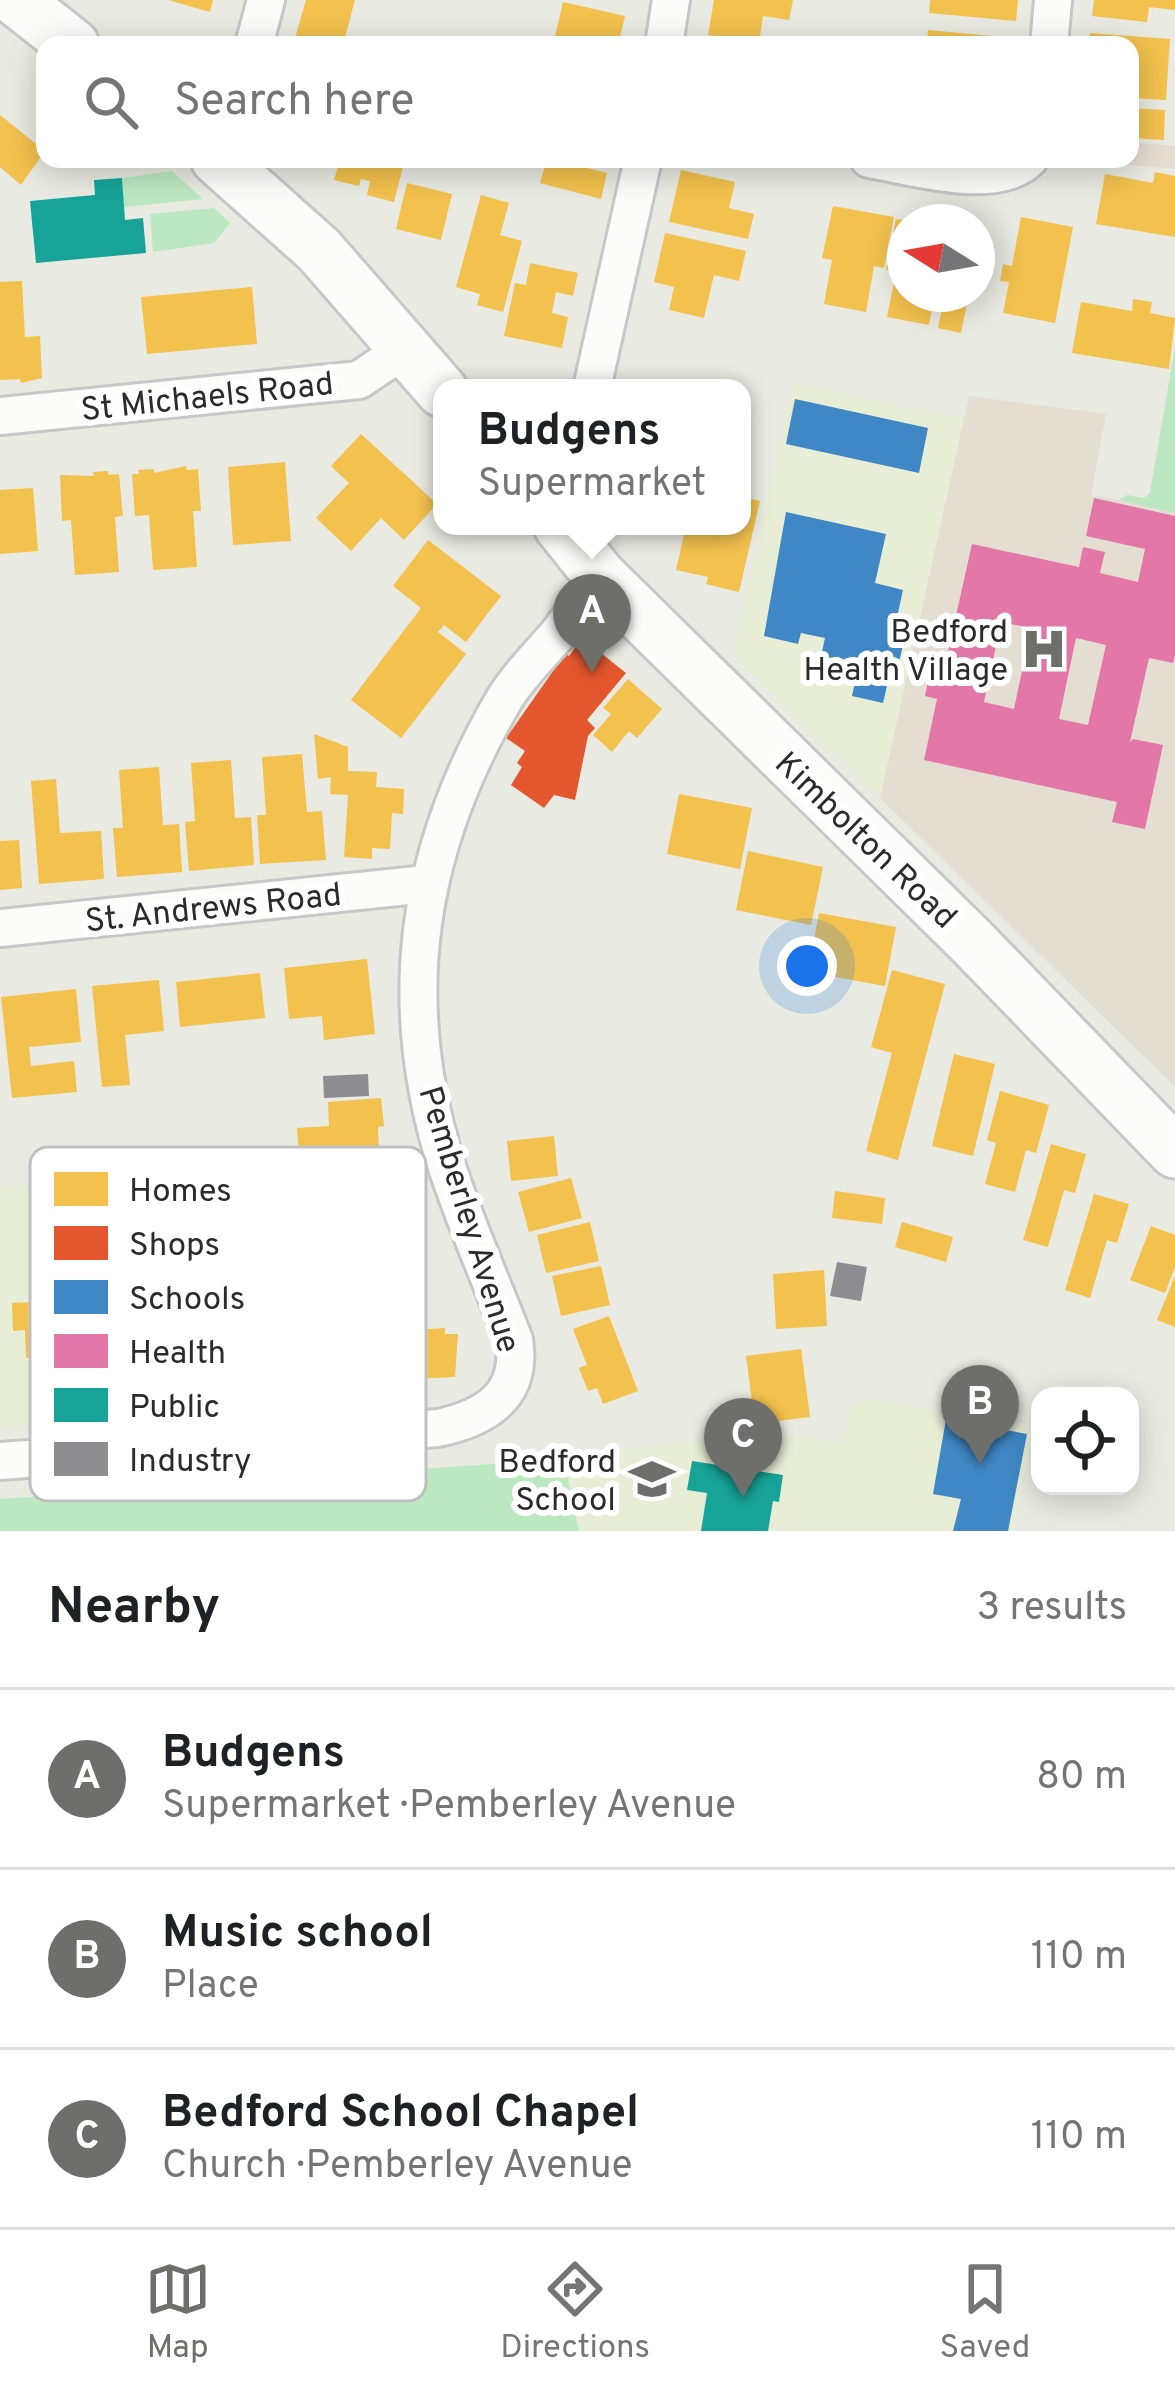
<!DOCTYPE html>
<html lang="en">
<head>
<meta charset="utf-8">
<style>
  :root { --surface:#fff; --page:#f6f6f6; --text:#202124; --muted:#757577; --line:#e0e0e0; --accent:#6e6e6b }
  body { margin:0; font-family:Overpass,sans-serif; background:var(--page); color:var(--text) }
  .controls { position:absolute; right:36px; bottom:36px; display:grid; overflow:hidden; border-radius:24px; box-shadow:0 6px 30px #0003 }
  .controls button { width:108px; height:108px; display:grid; place-items:center; padding:0; border:0; border-bottom:3px solid var(--line); background:var(--surface); color:var(--text); font:60px sans-serif }
  .compass { position:absolute; left:887px; top:204px; width:108px; height:108px; border-radius:50%; background:var(--surface); box-shadow:0 6px 30px #0003; rotate:281deg }
  .you { position:absolute; left:807px; top:966px; width:42px; height:42px; margin:-30px; border:9px solid #fff; border-radius:50%; background:#1a73e8; box-shadow:0 0 0 18px #1a73e833 }
  .badge { display:grid; place-items:center; width:78px; height:78px; border-radius:50%; background:var(--accent); color:#fff; font-size:39px; font-weight:700 }
  .pin { position:absolute; translate:-50% -99px; filter:drop-shadow(0 3px 6px #0008) }
  .pin::after { content:''; position:absolute; top:63px; width:42px; height:36px; background:inherit; clip-path:polygon(0 0,100% 0,50% 100%) }
  .popup { position:absolute; left:433px; top:379px; width:318px; height:156px; box-sizing:border-box; display:grid; place-content:center; border-radius:24px; background:var(--surface); filter:drop-shadow(0 3px 9px #0005); font-size:39px; white-space:nowrap; color:var(--muted) }
  .popup b { font-size:45px; color:var(--text) }
  .popup::after { content:''; position:absolute; left:50%; top:100%; margin-left:-24px; border:24px solid transparent; border-top-color:var(--surface) }
  .list { margin:0; padding:0; list-style:none }
  h2 { display:flex; justify-content:space-between; align-items:center; height:156px; margin:0; padding:0 48px; font-size:51px }
  h2 small { font-size:39px; font-weight:400; color:var(--muted) }
  .list li { display:grid; grid-template-columns:78px 1fr auto; gap:36px; align-items:center; box-sizing:border-box; height:180px; padding:0 48px; border-top:3px solid var(--line) }
  .list b { display:block; font-size:45px; white-space:nowrap }
  .list p { margin:0; font-size:39px; white-space:nowrap; color:var(--muted) }
  .list em { font-size:39px; font-style:normal; color:var(--muted) }
  .icon { flex:none; width:66px; height:66px; fill:none; stroke:currentColor; stroke-width:2; stroke-linecap:round; stroke-linejoin:round }
  .map { position:relative; flex:none; width:1175px; height:1531px; overflow:hidden }
  .search { position:absolute; background:var(--surface); box-shadow:0 6px 30px #0003; left:36px; right:36px; top:36px; height:132px; display:flex; align-items:center; gap:30px; box-sizing:border-box; padding:0 42px; border-radius:24px; color:var(--muted); font-size:45px }
  .sheet { height:696px; background:var(--surface) }
  nav { display:flex; justify-content:space-around; align-items:center; box-sizing:border-box; height:168px; border-top:3px solid var(--line); background:var(--surface); font-size:33px; color:var(--muted) }
  nav a { display:grid; justify-items:center; gap:6px }
  nav .on { color:var(--accent) }
  .map>svg:first-child { display:block }
  .education { fill:#e8edd5 }
  .medical { fill:#e4ddd2 }
  .green { fill:#bce8c1 }
  .homes { fill:#f2c14e }
  .shops { fill:#e4572e }
  .schools { fill:#3f88c5 }
  .health { fill:#e377a8; fill-rule:evenodd }
  .public { fill:#17a398 }
  .industry { fill:#8d8d92 }
  .lines { fill:none; stroke-linecap:round; stroke-linejoin:round }
  .street-casing { stroke:#c8c7c7; stroke-width:42 }
  .secondary-casing { stroke:#c8c7c7; stroke-width:57 }
  .street { stroke:#fcfcfa; stroke-width:36 }
  .secondary { stroke:#fcfcfa; stroke-width:51 }
  .labels { text-anchor:middle; stroke-width:12; stroke-linejoin:round; paint-order:stroke }
  .street-label { font-size:33px; fill:#2b2b2b; stroke:#fff }
  .poi-label { font-size:33px; fill:#2b2b2b; stroke:#fff; text-anchor:end }
  .key { fill:#fff; stroke:#bfbfbf; stroke-width:3 }
  .key-label { font-size:33px; fill:#2b2b2b }
</style>
</head>
<body>
<div class="map">
<svg width="1175" height="1531" viewBox="0 0 1175 1531">
  <rect width="100%" height="100%" fill="#e9eae1"/>
  <path class="education" d="M 793,383 L 964,419 L 880,798 L 732,654 Z
    M 260,1160 L 275,1409 L 0,1428 L 0,1188 Z
    M 864,1399 L 1033,1427 L 1012,1531 L 0,1531 L 0,1499 L 564,1459 L 657,1445 L 810,1436 L 843,1443 L 851,1405 Z"/>
  <path class="medical" d="M 1130,142 L 1175,146 L 1175,169 L 1071,160 L 1130,159 Z
    M 1175,347 L 1175,1087 L 880,798 L 969,396 L 1106,414 L 1091,495 L 1119,500 L 1127,495 L 1144,498 L 1150,493 Z"/>
  <path class="green" d="M 172,171 L 203,199 L 124,207 L 122,178 Z
    M 214,208 L 230,223 L 214,243 L 153,252 L 150,214 Z
    M 1175,347 L 1175,513 L 1119,500 L 1127,495 L 1144,498 L 1150,493 Z
    M 564,1459 L 579,1531 L 0,1531 L 0,1499 Z"/>
  <path class="homes" d="M 168,0 L 213,0 L 210,12 Z
    M 306,0 L 355,0 L 343,45 L 293,45 Z
    M 714,0 L 793,0 L 789,20 L 763,16 L 759,44 L 708,35 Z
    M 930,0 L 1018,0 L 1016,21 L 929,13 Z
    M 1094,0 L 1175,0 L 1175,10 L 1149,7 L 1147,22 L 1092,16 Z
    M 563,2 L 625,16 L 618,45 L 553,45 Z
    M 928,30 L 1014,38 L 1013,45 L 927,45 Z
    M 1090,33 L 1170,39 L 1166,100 L 1130,98 L 1130,45 L 1089,45 Z
    M 1130,108 L 1165,110 L 1164,140 L 1130,138 Z
    M 0,115 L 45,151 L 21,185 L 0,167 Z
    M 340,159 L 405,159 L 394,202 L 367,195 L 370,181 L 361,179 L 359,186 L 334,180 Z
    M 547,159 L 576,159 L 575,165 L 607,173 L 601,199 L 540,183 Z
    M 681,170 L 735,182 L 729,208 L 754,214 L 748,239 L 669,222 Z
    M 1155,172 L 1175,176 L 1175,237 L 1096,224 L 1105,174 L 1153,183 Z
    M 407,183 L 452,194 L 441,240 L 396,229 Z
    M 481,195 L 509,203 L 500,235 L 522,241 L 503,312 L 477,305 L 480,294 L 456,287 Z
    M 833,206 L 894,217 L 884,268 L 874,266 L 866,312 L 824,304 L 832,260 L 822,258 Z
    M 1021,217 L 1073,227 L 1055,323 L 1003,313 L 1009,282 L 1000,281 L 1003,264 L 1012,266 Z
    M 896,219 L 905,220 L 905,294 L 935,294 L 929,325 L 887,317 L 896,272 L 886,270 Z
    M 665,233 L 746,251 L 739,281 L 714,275 L 704,318 L 669,310 L 674,287 L 654,282 Z
    M 977,235 L 991,238 L 981,288 L 977,288 Z
    M 530,263 L 578,273 L 573,296 L 556,292 L 552,313 L 568,317 L 562,348 L 504,336 L 515,283 L 526,285 Z
    M 22,281 L 25,337 L 40,336 L 42,378 L 21,383 L 20,379 L 0,380 L 0,282 Z
    M 252,287 L 257,344 L 147,354 L 141,297 Z
    M 945,294 L 969,294 L 961,333 L 938,328 Z
    M 1133,299 L 1152,302 L 1150,313 L 1175,318 L 1169,369 L 1072,353 L 1081,302 L 1132,311 Z
    M 361,434 L 437,504 L 404,540 L 381,518 L 351,551 L 316,518 L 349,483 L 331,466 Z
    M 285,462 L 291,541 L 233,545 L 228,467 Z
    M 186,466 L 187,470 L 198,469 L 201,511 L 193,511 L 197,567 L 153,570 L 149,515 L 135,516 L 132,474 L 139,474 L 138,470 L 154,469 L 154,473 Z
    M 108,471 L 108,475 L 119,474 L 123,516 L 115,517 L 119,572 L 75,575 L 71,520 L 62,521 L 60,475 L 94,476 L 93,472 Z
    M 33,488 L 38,551 L 0,554 L 0,490 Z
    M 742,497 L 760,501 L 739,592 L 706,584 L 708,577 L 676,570 L 686,526 L 742,526 Z
    M 428,540 L 501,596 L 466,642 L 444,625 L 438,632 L 466,654 L 401,738 L 351,700 L 421,608 L 393,586 Z
    M 628,679 L 662,709 L 637,738 L 629,731 L 612,752 L 593,735 L 611,714 L 603,708 Z
    M 314,734 L 348,747 L 348,771 L 377,772 L 376,787 L 404,789 L 403,814 L 392,813 L 390,849 L 372,848 L 372,859 L 344,857 L 348,795 L 330,794 L 331,777 L 318,779 Z
    M 302,754 L 307,812 L 322,811 L 326,860 L 260,864 L 257,815 L 266,815 L 262,757 Z
    M 231,760 L 235,818 L 251,817 L 254,865 L 189,871 L 185,822 L 195,821 L 191,763 Z
    M 159,767 L 163,825 L 179,824 L 182,872 L 117,877 L 113,828 L 123,828 L 119,770 Z
    M 56,779 L 60,833 L 101,831 L 104,879 L 39,884 L 31,781 Z
    M 679,794 L 752,808 L 740,869 L 667,854 Z
    M 19,840 L 22,888 L 0,890 L 0,841 Z
    M 748,851 L 823,867 L 811,925 L 736,910 Z
    M 819,913 L 896,927 L 885,986 L 808,972 Z
    M 367,959 L 375,1034 L 324,1040 L 322,1016 L 289,1019 L 284,968 Z
    M 892,970 L 945,984 L 898,1160 L 866,1151 L 892,1053 L 871,1047 Z
    M 260,973 L 265,1018 L 180,1027 L 176,982 Z
    M 159,980 L 164,1031 L 125,1035 L 130,1085 L 102,1087 L 92,986 Z
    M 76,989 L 81,1042 L 29,1047 L 31,1066 L 74,1061 L 77,1092 L 12,1098 L 1,997 Z
    M 954,1054 L 995,1064 L 973,1156 L 932,1146 Z
    M 1000,1091 L 1049,1105 L 1036,1153 L 1026,1150 L 1015,1192 L 985,1184 L 996,1143 L 987,1140 Z
    M 381,1098 L 384,1126 L 378,1127 L 379,1152 L 299,1159 L 297,1128 L 329,1126 L 328,1102 Z
    M 554,1136 L 558,1176 L 511,1181 L 507,1141 Z
    M 1051,1144 L 1086,1154 L 1075,1193 L 1064,1190 L 1048,1247 L 1023,1240 Z
    M 402,1176 L 405,1229 L 327,1235 L 323,1182 Z
    M 571,1178 L 582,1218 L 529,1232 L 518,1192 Z
    M 835,1191 L 885,1198 L 882,1224 L 832,1218 Z
    M 1094,1194 L 1129,1204 L 1117,1243 L 1107,1240 L 1090,1298 L 1065,1290 Z
    M 590,1222 L 599,1261 L 546,1273 L 537,1235 Z
    M 902,1222 L 953,1237 L 946,1262 L 895,1247 Z
    M 1151,1226 L 1175,1235 L 1175,1267 L 1165,1293 L 1130,1280 Z
    M 128,1253 L 132,1315 L 192,1311 L 194,1347 L 116,1353 L 119,1404 L 53,1408 L 51,1371 L 72,1370 L 72,1355 L 26,1358 L 25,1330 L 13,1331 L 12,1303 L 56,1301 L 57,1323 L 100,1320 L 97,1255 Z
    M 601,1266 L 610,1305 L 561,1316 L 552,1276 Z
    M 824,1270 L 827,1326 L 776,1329 L 773,1274 Z
    M 1175,1276 L 1175,1327 L 1157,1320 Z
    M 377,1310 L 379,1332 L 445,1328 L 445,1334 L 458,1334 L 455,1377 L 413,1379 L 414,1384 L 394,1386 L 392,1359 L 381,1360 L 382,1384 L 366,1385 L 361,1311 Z
    M 315,1312 L 317,1335 L 288,1337 L 287,1315 Z
    M 609,1316 L 638,1391 L 603,1404 L 597,1388 L 588,1391 L 579,1368 L 587,1365 L 573,1329 Z
    M 355,1344 L 358,1388 L 292,1392 L 289,1348 Z
    M 801,1349 L 810,1417 L 755,1424 L 746,1356 Z"/>
  <path class="shops" d="M 582,638 L 626,673 L 587,720 L 595,728 L 588,736 L 575,800 L 554,795 L 544,808 L 511,785 L 522,767 L 517,763 L 525,751 L 506,738 L 565,654 L 569,656 Z"/>
  <path class="schools" d="M 795,399 L 928,428 L 919,473 L 786,444 Z
    M 786,512 L 886,534 L 875,583 L 903,590 L 894,631 L 906,633 L 897,670 L 891,669 L 883,703 L 852,696 L 859,664 L 821,656 L 825,638 L 801,633 L 798,644 L 764,636 Z
    M 223,1285 L 225,1315 L 251,1314 L 254,1349 L 269,1348 L 271,1370 L 259,1371 L 260,1383 L 230,1385 L 231,1396 L 199,1398 L 192,1286 Z
    M 178,1286 L 179,1306 L 144,1307 L 143,1288 Z
    M 946,1419 L 1027,1434 L 1008,1531 L 953,1531 L 961,1499 L 933,1494 Z"/>
  <path class="health" d="M 1094,498 L 1175,516 L 1175,655 L 1173,663 L 1149,658 L 1130,742 L 1133,739 L 1163,745 L 1145,829 L 1112,822 L 1117,802 L 924,760 L 937,699 L 925,696 L 930,671 L 943,674 L 972,544 L 1079,567 L 1083,547 L 1105,552 L 1100,573 L 1138,582 L 1145,549 L 1086,536 ZM 1001,622 L 1031,628 L 1014,709 L 984,702 ZM 1076,638 L 1106,645 L 1088,725 L 1059,719 Z"/>
  <path class="public" d="M 122,178 L 125,220 L 143,218 L 146,253 L 36,263 L 30,201 L 95,195 L 94,180 Z
    M 692,1461 L 783,1475 L 779,1502 L 773,1501 L 768,1531 L 701,1531 L 707,1493 L 687,1490 Z"/>
  <path class="industry" d="M 368,1074 L 369,1096 L 324,1098 L 323,1076 Z
    M 837,1262 L 867,1267 L 861,1301 L 830,1296 Z"/>
  <g class="lines">
    <g class="street-casing">
      <path id="street" d="M 254,45 L 266,0
        M 664,45 L 671,0
        M 1049,45 L 1053,0
        M 869,159 C 911,166 996,192 1029,159
        M 592,388 L 643,159
        M 0,416 L 359,380 L 405,349
        M 0,928 L 427,884
        M 0,1461 L 438,1428 C 486,1418 523,1395 514,1340 C 492,1283 467,1227 448,1170 C 393,1001 416,849 505,698 C 519,675 540,655 557,635 C 572,616 585,595 600,576"/>
    </g>
    <g class="secondary-casing">
      <path id="secondary" d="M 16,0 L 73,45
        M 217,159 L 319,250 L 442,391
        M 560,526 L 600,576 L 972,942 L 1175,1152"/>
    </g>
    <use href="#street" class="street"/>
    <use href="#secondary" class="secondary"/>
  </g>
  <defs>
    <g id="hospital-bare" transform="scale(3.6)"><path d="M-5-5h3v3.5h4V-5h3V5h-3V1.5h-4V5h-3Z" fill="#6e6e6b" stroke="#fff" stroke-width="2.5" paint-order="stroke"/></g>
    <g id="school-bare" transform="scale(3.6)"><path d="M0-5L7-2L0 1L-7-2ZM-4 1L0 2.5L4 1V4Q0 6-4 4Z" fill="#6e6e6b" stroke="#fff" stroke-width="2.5" paint-order="stroke"/></g>
  </defs>
  <g fill-rule="evenodd">
    <use href="#hospital-bare" x="1044" y="649"/>
    <use href="#school-bare" x="652" y="1479"/>
  </g>
  <g class="labels">
    <g class="street-label">
      <text transform="translate(207 395) rotate(-6)" y="12">St Michaels Road</text>
      <text transform="translate(867 839) rotate(44)" y="12">Kimbolton Road</text>
      <text transform="translate(213 906) rotate(-6)" y="12">St. Andrews Road</text>
      <text transform="translate(471 1219) rotate(73)" y="12">Pemberley Avenue</text>
    </g>
    <g class="poi-label">
      <text x="1008" y="642">Bedford<tspan x="1008" dy="38">Health Village</tspan></text>
      <text x="616" y="1472">Bedford<tspan x="616" dy="38">School</tspan></text>
    </g>
  </g>
  <rect x="30" y="1147" width="396" height="354" rx="18" class="key"/>
  <rect x="54" y="1172" width="54" height="34" fill="#f2c14e"/>
  <rect x="54" y="1226" width="54" height="34" fill="#e4572e"/>
  <rect x="54" y="1280" width="54" height="34" fill="#3f88c5"/>
  <rect x="54" y="1334" width="54" height="34" fill="#e377a8"/>
  <rect x="54" y="1388" width="54" height="34" fill="#17a398"/>
  <rect x="54" y="1442" width="54" height="34" fill="#8d8d92"/>
  <g class="key-label">
    <text x="129" y="1201">Homes</text>
    <text x="129" y="1255">Shops</text>
    <text x="129" y="1309">Schools</text>
    <text x="129" y="1363">Health</text>
    <text x="129" y="1417">Public</text>
    <text x="129" y="1471">Industry</text>
  </g>
</svg>
<div class="controls">
<button><svg class="icon" aria-label="locate" viewBox="0 0 24 24"><circle cx="12" cy="12" r="6"/><path d="M12 2v4M12 18v4M2 12h4M18 12h4"/></svg></button>
</div>
<svg class="compass" viewBox="-18 -18 36 36"><path d="M0-13l5 13h-10z" fill="#e53935"/><path d="M0 13l5-13h-10z" fill="#757577"/></svg>
<div class="you"></div>
<div class="pin badge" style="left:592px;top:673px">A</div>
<div class="popup"><b>Budgens</b>Supermarket</div>
<div class="pin badge" style="left:980px;top:1464px">B</div>
<div class="pin badge" style="left:743px;top:1497px">C</div>
<div class="search"><svg class="icon" aria-label="search" viewBox="0 0 24 24"><circle cx="10" cy="10" r="6"/><path d="M15 15l6 6"/></svg>Search here</div>
</div>
<section class="sheet">
<h2>Nearby<small>3 results</small></h2>
<ul class="list">
<li><span class="badge">A</span><div><b>Budgens</b><p>Supermarket · Pemberley Avenue</p></div><em>80 m</em></li>
<li><span class="badge">B</span><div><b>Music school</b><p>Place</p></div><em>110 m</em></li>
<li><span class="badge">C</span><div><b>Bedford School Chapel</b><p>Church · Pemberley Avenue</p></div><em>110 m</em></li>
</ul>
</section>
<nav>
<a class="on"><svg class="icon" aria-label="map" viewBox="0 0 24 24"><path d="M3 6l6-2 6 2 6-2v14l-6 2-6-2-6 2zM9 4v14M15 6v14"/></svg>Map</a>
<a><svg class="icon" aria-label="directions" viewBox="0 0 24 24"><path d="M12 3l9 9-9 9-9-9zM9 14v-3h6M13 9l2 2-2 2"/></svg>Directions</a>
<a><svg class="icon" aria-label="saved" viewBox="0 0 24 24"><path d="M7 4h10v16l-5-4-5 4z"/></svg>Saved</a>
</nav>
</body>
</html>
